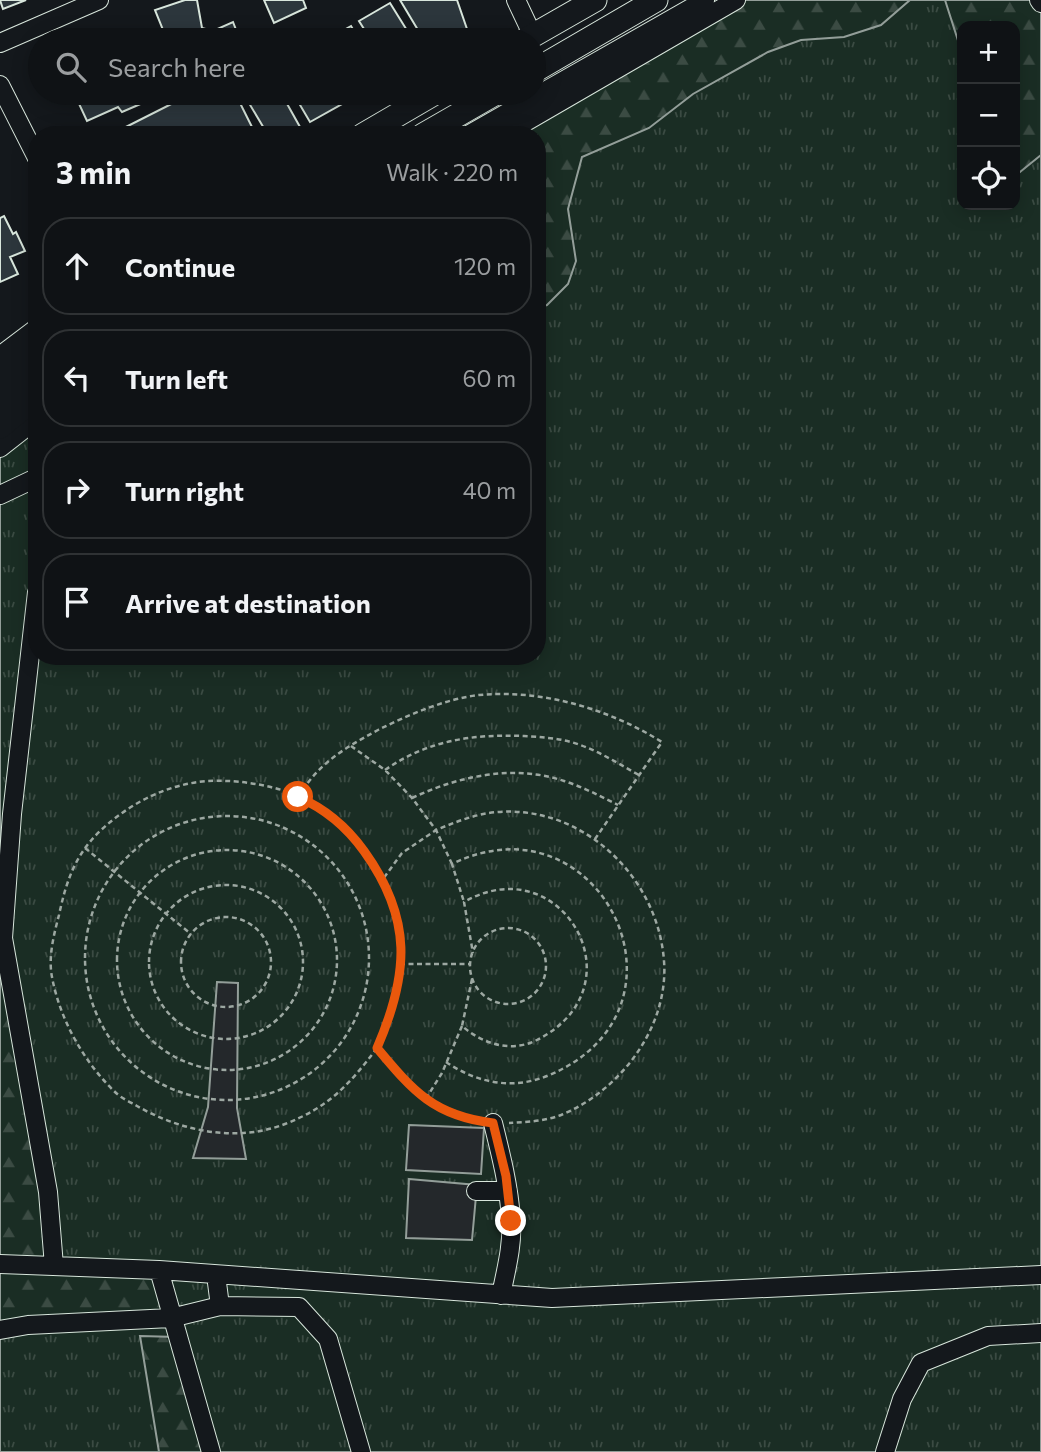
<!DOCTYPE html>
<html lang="en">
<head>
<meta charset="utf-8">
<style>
  :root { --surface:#0f1215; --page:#181b1e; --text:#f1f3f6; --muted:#9b9ea0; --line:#2f3234 }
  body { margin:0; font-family:Commissioner,sans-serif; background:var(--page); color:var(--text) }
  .controls { position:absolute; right:21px; top:21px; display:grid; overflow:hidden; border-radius:14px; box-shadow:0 4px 18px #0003 }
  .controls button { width:63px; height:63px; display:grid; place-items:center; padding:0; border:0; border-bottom:2px solid var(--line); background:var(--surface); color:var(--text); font:35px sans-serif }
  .stop { position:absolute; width:21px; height:21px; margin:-16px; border:5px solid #ea580c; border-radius:50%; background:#fff }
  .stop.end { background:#ea580c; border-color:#fff; box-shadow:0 2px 7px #0008 }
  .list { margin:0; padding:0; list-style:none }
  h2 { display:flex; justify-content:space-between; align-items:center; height:91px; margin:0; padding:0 28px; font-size:30px }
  h2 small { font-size:23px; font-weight:400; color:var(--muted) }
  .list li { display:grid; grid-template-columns:46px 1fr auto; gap:21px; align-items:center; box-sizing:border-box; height:98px; margin:0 14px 14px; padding:0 14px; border:2px solid var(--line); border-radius:28px }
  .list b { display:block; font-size:26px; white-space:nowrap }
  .list em { font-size:23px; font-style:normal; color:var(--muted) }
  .icon { flex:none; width:38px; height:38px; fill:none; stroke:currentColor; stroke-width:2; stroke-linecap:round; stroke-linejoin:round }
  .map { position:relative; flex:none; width:1041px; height:1452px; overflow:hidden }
  .search { position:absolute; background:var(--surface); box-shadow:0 4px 18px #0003; left:28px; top:28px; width:518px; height:77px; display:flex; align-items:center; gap:18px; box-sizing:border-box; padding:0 24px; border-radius:38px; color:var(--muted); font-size:26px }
  .panel { position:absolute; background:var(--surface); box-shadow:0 4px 18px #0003; left:28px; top:126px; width:518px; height:539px; border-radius:28px }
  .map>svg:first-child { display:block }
  .grass { fill:url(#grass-tufts); stroke:#939e99; stroke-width:2; fill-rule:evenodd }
  .forest { fill:url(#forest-firs); stroke:#939e99; stroke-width:2 }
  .parking { fill:#24282b; stroke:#939e99; stroke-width:2 }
  .building { fill:#2c363c; stroke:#d8e6dc; stroke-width:2 }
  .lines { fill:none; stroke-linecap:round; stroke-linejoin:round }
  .minor-casing { stroke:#d8e6dc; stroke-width:20 }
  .major-casing { stroke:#d8e6dc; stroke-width:25 }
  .path { stroke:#9da8a2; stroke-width:2.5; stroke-dasharray:5 3.5; stroke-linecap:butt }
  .minor { stroke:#14181c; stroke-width:18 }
  .major { stroke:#14181c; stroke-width:23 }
  .route { stroke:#ea580c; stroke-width:9 }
</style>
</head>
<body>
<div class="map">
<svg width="1041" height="1452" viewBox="0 0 1041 1452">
  <defs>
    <pattern id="grass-tufts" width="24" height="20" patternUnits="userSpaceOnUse" patternTransform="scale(1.75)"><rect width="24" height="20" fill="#1a2d24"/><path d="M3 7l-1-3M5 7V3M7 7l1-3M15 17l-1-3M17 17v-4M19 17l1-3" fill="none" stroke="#3b4b43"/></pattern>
    <pattern id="forest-firs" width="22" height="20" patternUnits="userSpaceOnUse" patternTransform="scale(1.75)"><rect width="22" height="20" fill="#1a2d24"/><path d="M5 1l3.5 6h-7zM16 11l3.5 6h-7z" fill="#3b4b43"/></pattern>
  </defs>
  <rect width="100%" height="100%" fill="#14181c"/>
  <path class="grass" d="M 736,0 L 1041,0 L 1041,1452 L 0,1452 L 0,448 L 37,424 L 37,656 L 537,656 L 537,135 ZM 962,26 L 1015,26 L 1015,205 L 962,205 Z"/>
  <path class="forest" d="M 736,0 L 910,0 L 881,25 L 844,37 L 801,40 L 768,52 L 693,94 L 649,128 L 582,157 L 568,209 L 576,261 L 568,284 L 547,305 L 537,308 L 537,135 L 503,135 Z
    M 945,0 L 1041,0 L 1041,155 L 1015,176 L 1015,26 L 962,26 L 962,53 Z
    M 0,957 L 54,1266 L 159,1270 L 171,1318 L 0,1330 Z
    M 140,1336 L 177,1337 L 211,1452 L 159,1452 Z"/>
  <path class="parking" d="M 217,982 L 238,983 L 237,1108 L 246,1159 L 193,1158 L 208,1107 Z
    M 409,1125 L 484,1128 L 481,1174 L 406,1170 Z
    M 409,1179 L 477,1185 L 472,1240 L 406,1238 Z"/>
  <path class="building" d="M 0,0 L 26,0 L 3,9 Z
    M 185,0 L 197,0 L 202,28 L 213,31 L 233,22 L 240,40 L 134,40 L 163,30 L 155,10 Z
    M 264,0 L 303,0 L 306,8 L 274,23 Z
    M 400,0 L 457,0 L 467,29 L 448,40 L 424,40 Z
    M 390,3 L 413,40 L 371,40 L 359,21 Z
    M 351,26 L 359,40 L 326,40 Z
    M 101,36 L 107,40 L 86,40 Z
    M 74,93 L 166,93 L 122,112 L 118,107 L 87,121 Z
    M 193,93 L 235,93 L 256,135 L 110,135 Z
    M 243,93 L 281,93 L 300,127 L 287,135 L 268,135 Z
    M 293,93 L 336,93 L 342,104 L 310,122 Z
    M 4,216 L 13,234 L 16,232 L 25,251 L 10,257 L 18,274 L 0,282 L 0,218 Z"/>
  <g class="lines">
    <g class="minor-casing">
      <path id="minor" d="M 516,0 L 533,36
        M 1039,0 L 1041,3
        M 0,43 L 99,0
        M 0,85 L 37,158
        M 468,135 L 705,0
        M 503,135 L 736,0
        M 0,448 L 37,419
        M 0,495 L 36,478
        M 37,592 L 12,814 L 3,938 L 48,1192 L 54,1266
        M 493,1123 C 501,1155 509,1187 511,1219 C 513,1245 506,1270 501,1295
        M 476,1191 L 508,1191
        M 0,1264 L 159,1270 L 552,1298 L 1041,1275
        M 159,1270 L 211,1452
        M 216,1275 L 220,1306 L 299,1307 L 328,1339 L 361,1452
        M 0,1330 L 28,1325 L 171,1318 L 220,1306
        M 885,1452 L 902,1399 L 921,1363 L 988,1336 L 1041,1333"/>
    </g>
    <g class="major-casing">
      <path id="major" d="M 525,40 L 595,0
        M 534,71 L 656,0
        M 363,135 L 435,93
        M 423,135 L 496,93
        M 0,359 L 37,331
        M 0,380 L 37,351
        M 0,406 L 37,376
        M 0,427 L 37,397"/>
    </g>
    <path class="path" d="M 351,746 L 385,770 L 412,798 L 436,830 L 402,853 L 383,879 C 412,938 402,990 377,1048 L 425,1100
      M 385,770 C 428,740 473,734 524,736 C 540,737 556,738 571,742 C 596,749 617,763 639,775
      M 298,797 C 319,763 343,749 378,730 C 408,715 445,699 479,695 C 542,689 609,709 662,742 L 595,839
      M 412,798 C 459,776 514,764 564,781 C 583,787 600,796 618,805
      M85 958a142 142 0 1 1 284 0a142 142 0 1 1-284 0Z
      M 85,848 L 191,934
      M117 960a110 110 0 1 1 220 0a110 110 0 1 1-220 0Z
      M 452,864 L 436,830 C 456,822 475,814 497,812 C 583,805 658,877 664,961 C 669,1027 620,1091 561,1115 C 545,1121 527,1122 509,1123
      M149 962a77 77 0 1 1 154 0a77 77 0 1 1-154 0Z
      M181 962a45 45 0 1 1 90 0a45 45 0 1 1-90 0Z
      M470 966a38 38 0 1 1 76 0a38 38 0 1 1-76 0Z
      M 400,964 L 470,964
      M 472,979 L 462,1026 C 483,1044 511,1053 537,1040 C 643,986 561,846 464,902 L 473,953
      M 462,1026 L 442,1073 L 425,1100 L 451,1113 L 478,1122
      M 377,1048 C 349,1085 329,1107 285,1124 C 236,1143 181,1131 137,1106 C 130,1102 121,1098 115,1092 C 84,1062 60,1020 52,977 C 48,957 54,934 59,915 C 66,882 75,855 100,831 C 130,803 167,784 208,781 C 247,779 298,789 329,813 C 352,831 368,856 383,879
      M 446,1062 C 477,1083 512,1090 547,1076 C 707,1011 601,791 452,864 L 464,902"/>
    <use href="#minor" class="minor"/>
    <use href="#major" class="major"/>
  </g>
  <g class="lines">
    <path class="route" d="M 298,797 C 326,809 346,826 364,851 C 413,919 409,974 377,1048 C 413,1091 434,1116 493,1123 L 506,1176 L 511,1221"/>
  </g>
</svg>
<div class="controls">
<button>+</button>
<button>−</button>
<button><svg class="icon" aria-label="locate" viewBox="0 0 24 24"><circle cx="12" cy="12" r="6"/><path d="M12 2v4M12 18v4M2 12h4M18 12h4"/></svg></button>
</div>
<div class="stop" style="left:298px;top:797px"></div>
<div class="stop end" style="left:511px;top:1221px"></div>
<div class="search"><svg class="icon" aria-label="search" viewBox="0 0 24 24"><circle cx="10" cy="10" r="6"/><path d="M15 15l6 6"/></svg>Search here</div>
<section class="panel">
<h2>3 min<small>Walk · 220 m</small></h2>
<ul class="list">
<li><svg class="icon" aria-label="ahead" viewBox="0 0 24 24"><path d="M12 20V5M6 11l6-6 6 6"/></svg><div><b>Continue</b></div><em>120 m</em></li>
<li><svg class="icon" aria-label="left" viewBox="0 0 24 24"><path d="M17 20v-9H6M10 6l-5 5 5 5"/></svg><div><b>Turn left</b></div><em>60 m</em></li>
<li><svg class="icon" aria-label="right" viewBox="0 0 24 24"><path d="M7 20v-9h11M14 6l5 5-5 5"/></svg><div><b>Turn right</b></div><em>40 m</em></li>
<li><svg class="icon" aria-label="arrive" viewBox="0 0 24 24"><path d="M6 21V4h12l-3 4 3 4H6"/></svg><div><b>Arrive at destination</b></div></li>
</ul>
</section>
</div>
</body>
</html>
